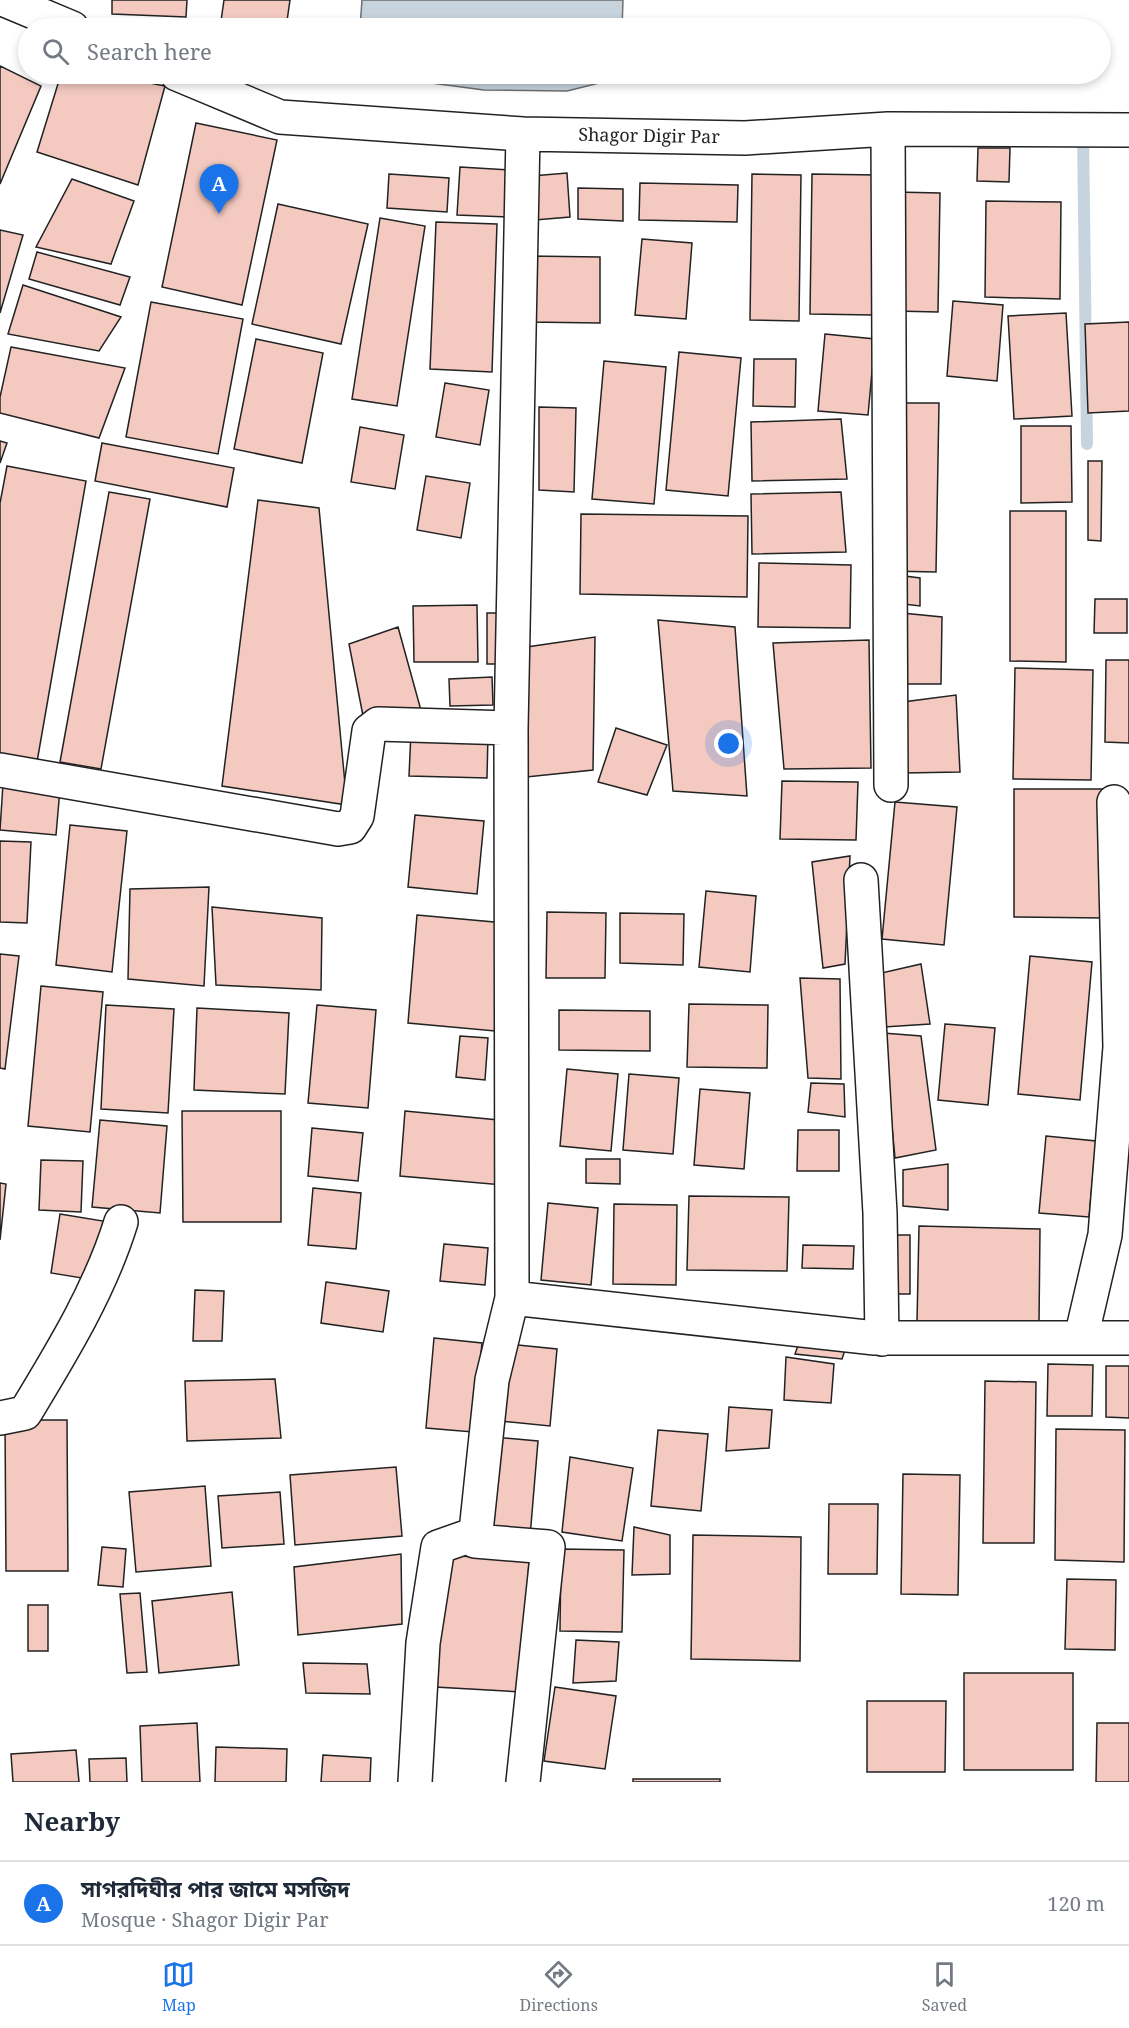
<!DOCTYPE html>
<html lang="en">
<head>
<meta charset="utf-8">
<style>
  :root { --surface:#fff; --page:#f2f2f3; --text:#1f2937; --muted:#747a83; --line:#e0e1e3; --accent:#1a73e8 }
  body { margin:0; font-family:"Noto Serif","Noto Sans Bengali",serif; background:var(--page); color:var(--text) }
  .you { position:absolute; left:729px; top:744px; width:21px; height:21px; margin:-15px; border:4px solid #fff; border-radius:50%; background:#1a73e8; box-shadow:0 0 0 9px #1a73e833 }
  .badge { display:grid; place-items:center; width:39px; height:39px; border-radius:50%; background:var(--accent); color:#fff; font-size:20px; font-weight:700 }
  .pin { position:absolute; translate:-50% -50px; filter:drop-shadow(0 2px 3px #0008) }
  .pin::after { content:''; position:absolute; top:32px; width:21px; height:18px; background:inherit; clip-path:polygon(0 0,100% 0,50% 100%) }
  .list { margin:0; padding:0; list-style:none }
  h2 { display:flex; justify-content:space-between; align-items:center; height:78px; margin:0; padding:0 24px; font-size:26px }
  h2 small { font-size:20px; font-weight:400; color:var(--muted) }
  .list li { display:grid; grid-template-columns:39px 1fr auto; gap:18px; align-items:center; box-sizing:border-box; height:84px; padding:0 24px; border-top:2px solid var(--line) }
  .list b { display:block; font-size:22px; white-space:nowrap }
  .list p { margin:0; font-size:20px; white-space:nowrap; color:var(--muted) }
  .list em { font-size:20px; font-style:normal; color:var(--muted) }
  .icon { flex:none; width:33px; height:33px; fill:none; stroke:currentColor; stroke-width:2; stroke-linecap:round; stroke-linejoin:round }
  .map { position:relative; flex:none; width:1129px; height:1782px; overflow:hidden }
  .search { position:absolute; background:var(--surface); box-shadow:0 3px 9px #0003; left:18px; right:18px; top:18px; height:66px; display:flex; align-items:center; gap:15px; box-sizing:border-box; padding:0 21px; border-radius:33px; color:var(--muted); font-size:22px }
  .sheet { height:162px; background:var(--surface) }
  nav { display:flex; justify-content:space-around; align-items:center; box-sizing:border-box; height:84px; border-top:2px solid var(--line); background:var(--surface); font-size:16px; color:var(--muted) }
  nav a { display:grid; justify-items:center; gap:3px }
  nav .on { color:var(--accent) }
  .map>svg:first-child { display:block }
  .water { fill:#c7d3dd; stroke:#6f6f6f; stroke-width:1.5 }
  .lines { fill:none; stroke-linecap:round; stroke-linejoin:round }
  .stream { stroke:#c7d3dd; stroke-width:12 }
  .building { fill:#f3c9c0; stroke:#222; stroke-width:1.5 }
  .street-casing { stroke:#222; stroke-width:36 }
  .street { stroke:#fff; stroke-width:33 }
  .labels { text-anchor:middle; stroke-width:4.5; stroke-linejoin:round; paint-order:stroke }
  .street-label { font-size:18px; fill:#222; stroke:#fff }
</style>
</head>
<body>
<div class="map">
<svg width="1129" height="1782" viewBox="0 0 1129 1782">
  <rect width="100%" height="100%" fill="#fff"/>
  <path class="water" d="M 362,0 L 623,0 L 622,28 L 360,28 Z
    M 363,74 L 621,74 L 620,78 L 567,91 L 484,90 Z"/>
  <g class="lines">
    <path class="stream" d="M 1083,132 L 1087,444"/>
  </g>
  <path class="building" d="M 112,0 L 187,0 L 186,17 L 112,14 Z
    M 224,0 L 290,0 L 286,28 L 220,28 Z
    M 0,66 L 41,86 L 0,184 Z
    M 61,74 L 104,74 L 165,86 L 138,185 L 37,152 Z
    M 196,123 L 277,140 L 242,305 L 162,287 Z
    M 978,148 L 1010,148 L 1009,182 L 977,181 Z
    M 460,167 L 510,170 L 508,217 L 457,215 Z
    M 567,173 L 570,217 L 535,220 L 532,176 Z
    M 389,174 L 449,178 L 447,212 L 387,208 Z
    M 752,174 L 801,175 L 799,321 L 750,320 Z
    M 812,174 L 875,175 L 873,315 L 810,314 Z
    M 72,179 L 134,201 L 111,264 L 36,247 Z
    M 640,183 L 738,185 L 737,222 L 639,220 Z
    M 578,188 L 623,189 L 623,221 L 578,219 Z
    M 895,192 L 940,193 L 938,312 L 894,311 Z
    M 986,201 L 1061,202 L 1060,299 L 985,297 Z
    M 278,204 L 368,224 L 341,344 L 252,324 Z
    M 380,218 L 425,226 L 397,406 L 352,399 Z
    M 436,222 L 497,224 L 492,372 L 430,369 Z
    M 0,230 L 23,235 L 0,313 Z
    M 642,239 L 692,243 L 686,319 L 635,315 Z
    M 37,252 L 130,277 L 120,305 L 29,279 Z
    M 528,256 L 600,257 L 600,323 L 527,322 Z
    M 23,285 L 121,317 L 99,351 L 8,334 Z
    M 953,301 L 1003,305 L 997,381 L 947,376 Z
    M 151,302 L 243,319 L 218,454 L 126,437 Z
    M 1066,313 L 1072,416 L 1014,419 L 1008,316 Z
    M 1129,322 L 1129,411 L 1088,413 L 1085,324 Z
    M 825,334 L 875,339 L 868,415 L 818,411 Z
    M 256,339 L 323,353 L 302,463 L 234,449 Z
    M 11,347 L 125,368 L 99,438 L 0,413 L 0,397 Z
    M 679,352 L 741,358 L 728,496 L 666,490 Z
    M 754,359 L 796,359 L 795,407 L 753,406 Z
    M 604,361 L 666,367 L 654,504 L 592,499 Z
    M 445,383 L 489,390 L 480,445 L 436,437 Z
    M 890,403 L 939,403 L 936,572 L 887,571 Z
    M 539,407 L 576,408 L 574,492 L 539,490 Z
    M 841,419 L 847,479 L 752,481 L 751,422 Z
    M 1021,426 L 1071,426 L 1072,502 L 1021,503 Z
    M 360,427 L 404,435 L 395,489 L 351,482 Z
    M 0,441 L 7,443 L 0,463 Z
    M 102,443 L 234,468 L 227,507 L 95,481 Z
    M 1088,461 L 1102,461 L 1101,541 L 1088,540 Z
    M 7,466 L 86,481 L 37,762 L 0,755 L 0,503 Z
    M 426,476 L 470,483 L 461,538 L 417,530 Z
    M 109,492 L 150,499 L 101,769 L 60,762 Z
    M 841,492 L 846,552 L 752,554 L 751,494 Z
    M 258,500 L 319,508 L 347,805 L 222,786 Z
    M 1010,511 L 1066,511 L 1066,662 L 1010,661 Z
    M 581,514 L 748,516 L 747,597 L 580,594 Z
    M 759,563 L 851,565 L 850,628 L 758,627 Z
    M 889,574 L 920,578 L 920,606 L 887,602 Z
    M 1095,599 L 1127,599 L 1127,633 L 1094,633 Z
    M 477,605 L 478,662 L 414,662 L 413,606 Z
    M 892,612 L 942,617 L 941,684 L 894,684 Z
    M 487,613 L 506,613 L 505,664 L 487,664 Z
    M 658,620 L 735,627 L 747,796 L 673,791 Z
    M 398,627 L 422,714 L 365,726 L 349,644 Z
    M 595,637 L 593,770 L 517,778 L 520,648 Z
    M 869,640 L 871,768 L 784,769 L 773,643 Z
    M 1106,660 L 1129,660 L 1129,743 L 1105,742 Z
    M 1015,668 L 1093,670 L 1091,780 L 1013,779 Z
    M 492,677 L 493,705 L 450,706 L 449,679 Z
    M 956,695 L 960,772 L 904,773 L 903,702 Z
    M 616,728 L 667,745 L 647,795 L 598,782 Z
    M 411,732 L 488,734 L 487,778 L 409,776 Z
    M 782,781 L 858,782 L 856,840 L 780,839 Z
    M 3,784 L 60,789 L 56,835 L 0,830 Z
    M 1014,789 L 1104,789 L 1104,918 L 1014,917 Z
    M 895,802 L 957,807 L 944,945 L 882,939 Z
    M 415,815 L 484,821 L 477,894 L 408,887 Z
    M 70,825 L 127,831 L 112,972 L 56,965 Z
    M 0,841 L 31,842 L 27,923 L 0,922 Z
    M 850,856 L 845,964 L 823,968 L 812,862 Z
    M 209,887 L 204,986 L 128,979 L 130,889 Z
    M 706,891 L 756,896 L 750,972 L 699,967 Z
    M 212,907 L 322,918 L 321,990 L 216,985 Z
    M 547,912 L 606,913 L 605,978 L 546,978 Z
    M 620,913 L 684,914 L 683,965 L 620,963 Z
    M 417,915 L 505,923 L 495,1031 L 408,1023 Z
    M 0,954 L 19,956 L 5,1069 L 0,1068 Z
    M 1030,956 L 1092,962 L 1080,1100 L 1018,1094 Z
    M 921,964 L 930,1024 L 884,1027 L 877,974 Z
    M 800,978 L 840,979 L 841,1079 L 808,1078 Z
    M 41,986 L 103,992 L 90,1132 L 28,1126 Z
    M 689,1004 L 768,1005 L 767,1068 L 687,1067 Z
    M 106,1005 L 174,1009 L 168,1113 L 101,1109 Z
    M 317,1005 L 376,1010 L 368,1108 L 308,1103 Z
    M 197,1008 L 289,1013 L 285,1094 L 194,1090 Z
    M 559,1010 L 650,1011 L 650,1051 L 559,1050 Z
    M 945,1024 L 995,1028 L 988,1105 L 938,1100 Z
    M 883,1033 L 921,1036 L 936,1150 L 895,1158 Z
    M 460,1036 L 488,1038 L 485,1080 L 456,1077 Z
    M 567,1069 L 618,1074 L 611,1151 L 560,1146 Z
    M 629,1074 L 679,1078 L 673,1154 L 623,1150 Z
    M 811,1083 L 844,1084 L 845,1117 L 808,1112 Z
    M 700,1089 L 750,1093 L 744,1169 L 694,1165 Z
    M 182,1111 L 281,1111 L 281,1222 L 183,1222 Z
    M 405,1111 L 509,1121 L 503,1185 L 400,1176 Z
    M 100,1120 L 167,1126 L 160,1213 L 92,1207 Z
    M 312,1128 L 363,1133 L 358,1181 L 308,1176 Z
    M 798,1130 L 839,1130 L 839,1171 L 797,1171 Z
    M 1046,1136 L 1096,1141 L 1089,1217 L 1039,1213 Z
    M 586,1159 L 620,1159 L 620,1184 L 586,1183 Z
    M 41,1160 L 83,1161 L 81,1212 L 39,1210 Z
    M 948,1164 L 948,1210 L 903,1206 L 903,1170 Z
    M 0,1183 L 6,1184 L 0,1240 Z
    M 313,1188 L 361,1193 L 356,1249 L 308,1245 Z
    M 689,1196 L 789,1197 L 787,1271 L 687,1270 Z
    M 548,1203 L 598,1208 L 591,1285 L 541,1280 Z
    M 614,1204 L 677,1205 L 676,1285 L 613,1284 Z
    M 60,1214 L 103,1221 L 94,1280 L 51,1273 Z
    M 919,1226 L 1040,1229 L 1039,1324 L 917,1322 Z
    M 886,1235 L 910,1235 L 910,1294 L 886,1294 Z
    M 444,1244 L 488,1248 L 485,1285 L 440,1281 Z
    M 803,1245 L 854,1246 L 853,1269 L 802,1268 Z
    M 326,1282 L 389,1291 L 383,1332 L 321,1323 Z
    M 195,1290 L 224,1291 L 222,1341 L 193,1341 Z
    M 801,1337 L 849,1338 L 842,1359 L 795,1354 Z
    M 434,1338 L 482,1343 L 473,1432 L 426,1428 Z
    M 507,1344 L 557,1349 L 550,1426 L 500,1421 Z
    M 786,1357 L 834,1364 L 831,1403 L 784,1400 Z
    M 1048,1364 L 1093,1365 L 1092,1416 L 1047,1416 Z
    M 1106,1366 L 1129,1366 L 1129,1418 L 1106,1417 Z
    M 275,1379 L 281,1438 L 187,1441 L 185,1381 Z
    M 985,1381 L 1036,1382 L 1034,1543 L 983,1543 Z
    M 729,1407 L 772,1410 L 769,1448 L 726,1451 Z
    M 5,1420 L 67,1420 L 68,1571 L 6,1571 Z
    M 1056,1429 L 1125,1430 L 1124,1562 L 1055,1560 Z
    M 658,1430 L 708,1434 L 701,1511 L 651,1506 Z
    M 494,1437 L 538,1441 L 530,1537 L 485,1532 Z
    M 570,1457 L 633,1468 L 622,1541 L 562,1532 Z
    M 396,1467 L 402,1536 L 295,1545 L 290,1475 Z
    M 903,1474 L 960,1475 L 958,1595 L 901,1594 Z
    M 205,1486 L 211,1566 L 136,1572 L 129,1492 Z
    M 280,1492 L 284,1544 L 222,1548 L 218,1496 Z
    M 829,1504 L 878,1504 L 877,1574 L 828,1574 Z
    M 634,1527 L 670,1535 L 670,1574 L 632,1575 Z
    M 693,1535 L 801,1537 L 800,1661 L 691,1659 Z
    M 102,1547 L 126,1549 L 123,1587 L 98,1585 Z
    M 561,1549 L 624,1550 L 622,1632 L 560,1631 Z
    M 401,1554 L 402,1624 L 298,1635 L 294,1567 Z
    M 442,1555 L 529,1560 L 522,1692 L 435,1687 Z
    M 1067,1579 L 1116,1580 L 1115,1650 L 1065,1649 Z
    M 232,1592 L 239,1665 L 159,1673 L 152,1601 Z
    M 140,1593 L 147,1672 L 127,1673 L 120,1594 Z
    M 28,1605 L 48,1605 L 48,1651 L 28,1651 Z
    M 576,1640 L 619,1642 L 616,1681 L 573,1683 Z
    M 303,1663 L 367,1664 L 370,1694 L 306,1693 Z
    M 964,1673 L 1073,1673 L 1073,1770 L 964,1770 Z
    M 555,1687 L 616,1696 L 605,1769 L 544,1761 Z
    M 867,1701 L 946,1701 L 945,1772 L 867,1772 Z
    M 197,1723 L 200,1782 L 142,1782 L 140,1726 Z
    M 1097,1723 L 1129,1723 L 1129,1782 L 1096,1782 Z
    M 216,1747 L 287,1749 L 286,1782 L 215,1782 Z
    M 76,1750 L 79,1782 L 13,1782 L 11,1754 Z
    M 323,1755 L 371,1758 L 370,1782 L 321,1782 Z
    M 126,1758 L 127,1782 L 90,1782 L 89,1759 Z
    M 633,1779 L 720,1779 L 720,1782 L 633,1782 Z"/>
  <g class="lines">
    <g class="street-casing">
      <path id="street" d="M 5,0 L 72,28
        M 177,74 L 280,117 L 523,134 L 745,138 L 888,129 L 1129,130
        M 888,129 L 891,785
        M 523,134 L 511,728 L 512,1298 L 492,1380 L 475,1541 L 548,1547 L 523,1782
        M 0,770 L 338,829 L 350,827 L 357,816 L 369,731 L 378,724 L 511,728
        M 861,880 L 880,1213 L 882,1339
        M 512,1298 L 875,1338 L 1129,1338
        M 1081,1338 L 1105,1235 L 1120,1047 L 1114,802
        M 0,1418 L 25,1413 C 62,1352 100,1290 121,1222
        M 415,1782 L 423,1643 L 438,1547 L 475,1534"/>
    </g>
    <use href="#street" class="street"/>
  </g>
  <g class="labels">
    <g class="street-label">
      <text transform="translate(649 136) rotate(1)" y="6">Shagor Digir Par</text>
    </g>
  </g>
</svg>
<div class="you"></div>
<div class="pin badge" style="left:219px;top:214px">A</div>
<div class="search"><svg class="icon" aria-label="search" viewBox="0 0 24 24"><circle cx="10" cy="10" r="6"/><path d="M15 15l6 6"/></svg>Search here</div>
</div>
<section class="sheet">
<h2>Nearby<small></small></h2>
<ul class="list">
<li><span class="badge">A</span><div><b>সাগরদিঘীর পার জামে মসজিদ</b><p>Mosque · Shagor Digir Par</p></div><em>120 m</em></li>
</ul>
</section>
<nav>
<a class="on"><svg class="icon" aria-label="map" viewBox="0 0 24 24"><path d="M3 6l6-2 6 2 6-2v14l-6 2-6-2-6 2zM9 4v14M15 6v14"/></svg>Map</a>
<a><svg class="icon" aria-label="directions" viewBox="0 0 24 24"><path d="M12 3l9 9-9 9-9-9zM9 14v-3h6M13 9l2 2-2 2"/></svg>Directions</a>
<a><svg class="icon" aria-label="saved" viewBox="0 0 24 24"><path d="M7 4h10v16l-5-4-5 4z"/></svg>Saved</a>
</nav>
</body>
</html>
